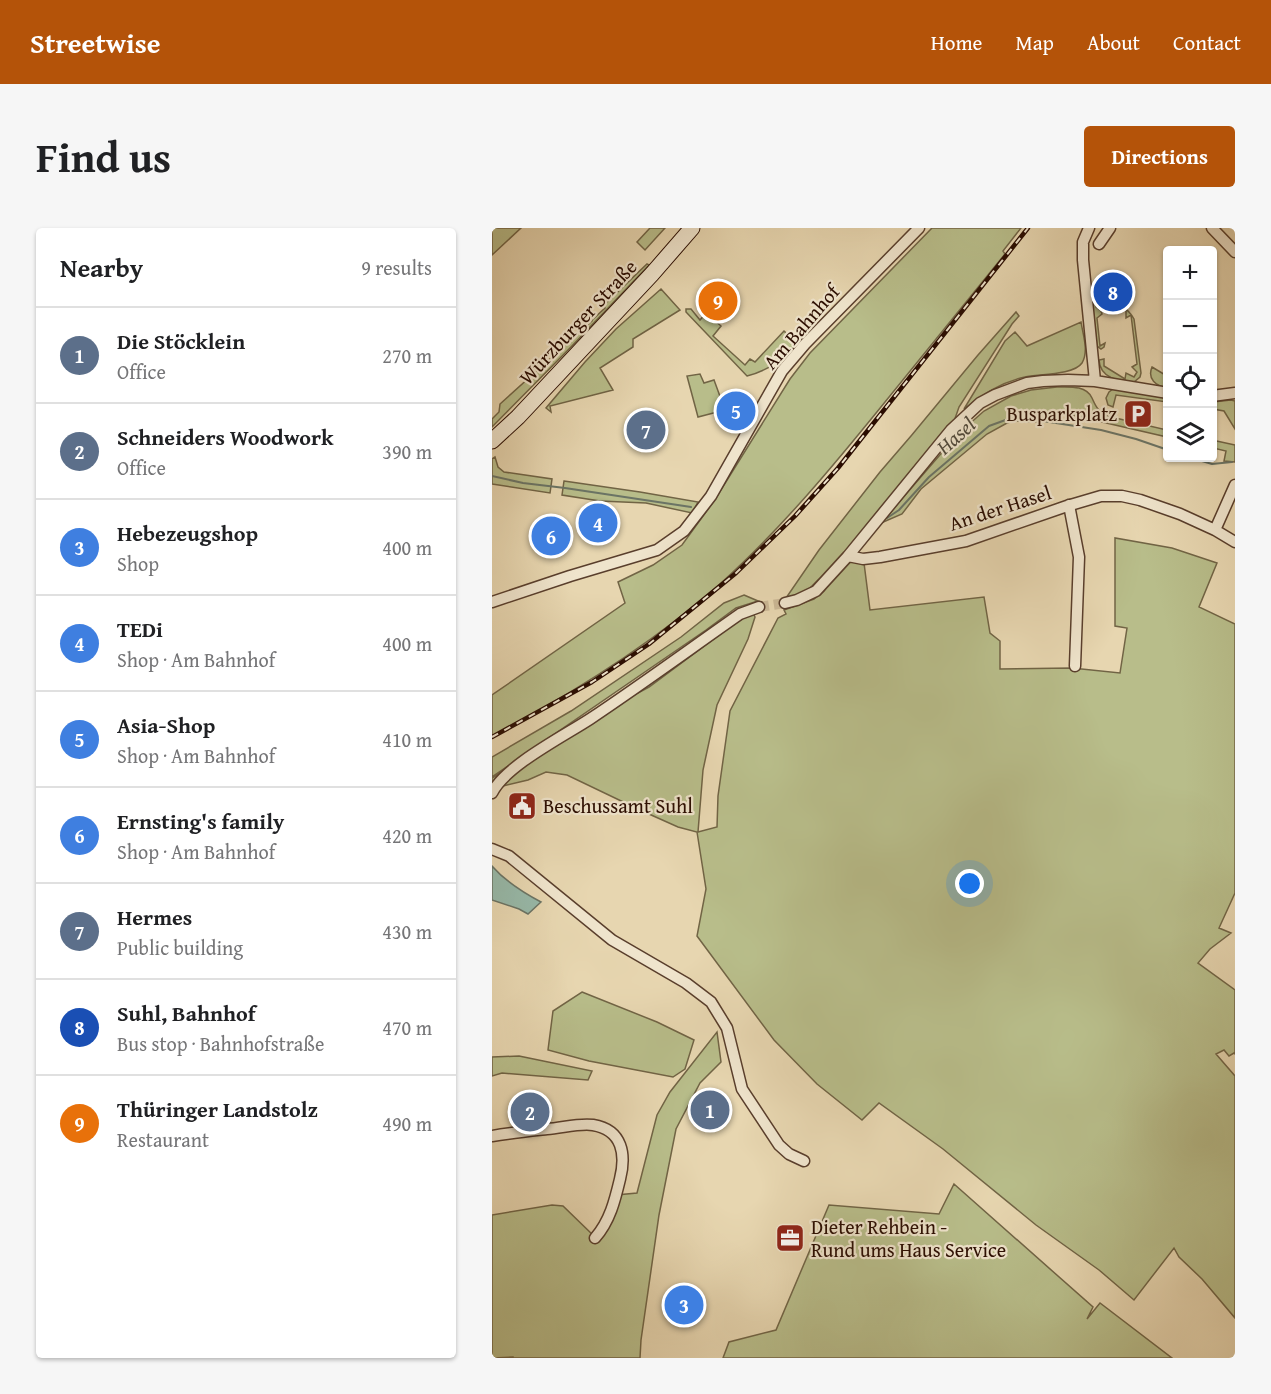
<!DOCTYPE html>
<html lang="en">
<head>
<meta charset="utf-8">
<style>
  :root { --surface:#fff; --page:#f6f6f6; --text:#202124; --muted:#757577; --line:#e0e0e0; --accent:#b45309 }
  body { margin:0; font-family:"Gentium Book Plus",serif; background:var(--page); color:var(--text) }
  .controls { position:absolute; right:18px; top:18px; display:grid; overflow:hidden; border-radius:6px; box-shadow:0 2px 4px #0004 }
  .controls button { width:54px; height:54px; display:grid; place-items:center; padding:0; border:0; border-bottom:2px solid var(--line); background:var(--surface); color:var(--text); font:30px sans-serif }
  .you { position:absolute; left:478px; top:656px; width:21px; height:21px; margin:-15px; border:4px solid #fff; border-radius:50%; background:#1a73e8; box-shadow:0 0 0 9px #1a73e833 }
  .badge { display:grid; place-items:center; width:39px; height:39px; border-radius:50%; background:var(--accent); color:#fff; font-size:20px; font-weight:700 }
  .pin { position:absolute; translate:-50% -50%; border:3px solid #fff; box-shadow:0 2px 6px #0006 }
  .list { margin:0; padding:0; list-style:none }
  h2 { display:flex; justify-content:space-between; align-items:center; height:78px; margin:0; padding:0 24px; font-size:26px }
  h2 small { font-size:20px; font-weight:400; color:var(--muted) }
  .list li { display:grid; grid-template-columns:39px 1fr auto; gap:18px; align-items:center; box-sizing:border-box; height:96px; padding:0 24px; border-top:2px solid var(--line) }
  .list b { display:block; font-size:22px; white-space:nowrap }
  .list p { margin:0; font-size:20px; white-space:nowrap; color:var(--muted) }
  .list em { font-size:20px; font-style:normal; color:var(--muted) }
  .icon { flex:none; width:33px; height:33px; fill:none; stroke:currentColor; stroke-width:2; stroke-linecap:round; stroke-linejoin:round }
  .map { position:relative; flex:none; width:743px; height:1130px; overflow:hidden; border-radius:6px }
  header { display:flex; align-items:center; gap:36px; box-sizing:border-box; height:84px; padding:0 30px; background:var(--accent); color:#fff }
  header strong { font-size:28px }
  nav { display:flex; gap:33px; margin-inline-start:auto; font-size:21px }
  .intro { display:flex; align-items:center; justify-content:space-between; box-sizing:border-box; height:144px; padding:0 36px }
  h1 { margin:0; font-size:42px }
  .button { padding:15px 27px; border-radius:6px; background:var(--accent); color:#fff; font-size:21px; font-weight:700 }
  main { display:flex; gap:36px; padding:0 36px }
  aside { flex:1; background:var(--surface); border-radius:6px; box-shadow:0 2px 4px #0004 }
  .map>svg:first-child { display:block }
  .green { fill:#b8bd8a; stroke:#716445; stroke-width:1.5 }
  .water { fill:#97b9a9; stroke:#6b7465; stroke-width:1.5 }
  .lines { fill:none; stroke-linecap:round; stroke-linejoin:round }
  .stream { stroke:#6b7465; stroke-width:2 }
  .minor-tunnel { stroke:#cbb896; stroke-width:10; stroke-dasharray:10 5; stroke-linecap:butt }
  .minor-casing { stroke:#593e2c; stroke-width:13 }
  .secondary-casing { stroke:#2a0c00; stroke-width:17 }
  .minor { stroke:#efe4cc; stroke-width:10 }
  .secondary { stroke:#efe4cc; stroke-width:15 }
  .rail-casing { stroke:#2a0c00; stroke-width:4.5 }
  .rail { stroke:#efe4cc; stroke-width:2; stroke-dasharray:7; stroke-linecap:butt }
  .labels { text-anchor:middle; stroke-width:4.5; stroke-linejoin:round; paint-order:stroke }
  .street-label { font-size:20px; fill:#2a0c00; stroke:#efe4cc }
  .poi-label { font-size:20px; fill:#2a0c00; stroke:#efe4cc; text-anchor:start }
  .water-label { font-size:21px; font-style:italic; fill:#50493b; stroke:#efe4cc }
</style>
</head>
<body>
<header>
<strong>Streetwise</strong>
<nav><a>Home</a><a>Map</a><a>About</a><a>Contact</a></nav>
</header>
<div class="intro"><h1>Find us</h1><a class="button">Directions</a></div>
<main>
<aside>
<h2>Nearby<small>9 results</small></h2>
<ul class="list">
<li><span class="badge" style="background:#5c6f8a">1</span><div><b>Die Stöcklein</b><p>Office</p></div><em>270 m</em></li>
<li><span class="badge" style="background:#5c6f8a">2</span><div><b>Schneiders Woodwork</b><p>Office</p></div><em>390 m</em></li>
<li><span class="badge" style="background:#3f7fe0">3</span><div><b>Hebezeugshop</b><p>Shop</p></div><em>400 m</em></li>
<li><span class="badge" style="background:#3f7fe0">4</span><div><b>TEDi</b><p>Shop · Am Bahnhof</p></div><em>400 m</em></li>
<li><span class="badge" style="background:#3f7fe0">5</span><div><b>Asia-Shop</b><p>Shop · Am Bahnhof</p></div><em>410 m</em></li>
<li><span class="badge" style="background:#3f7fe0">6</span><div><b>Ernsting's family</b><p>Shop · Am Bahnhof</p></div><em>420 m</em></li>
<li><span class="badge" style="background:#5c6f8a">7</span><div><b>Hermes</b><p>Public building</p></div><em>430 m</em></li>
<li><span class="badge" style="background:#1a4fb4">8</span><div><b>Suhl, Bahnhof</b><p>Bus stop · Bahnhofstraße</p></div><em>470 m</em></li>
<li><span class="badge" style="background:#e8710a">9</span><div><b>Thüringer Landstolz</b><p>Restaurant</p></div><em>490 m</em></li>
</ul>
</aside>
<div class="map">
<svg width="743" height="1130" viewBox="0 0 743 1130">
  <rect width="100%" height="100%" fill="#e7d6b0"/>
  <filter id="stains"><feTurbulence type="fractalNoise" baseFrequency=".00333" numOctaves="4"/><feColorMatrix values="0 0 0 0 .2 0 0 0 0 .09 0 0 0 0 .02 0 0 0 .5 -.17"/></filter>
  <radialGradient id="worn" r=".72"><stop offset=".6" stop-color="#630" stop-opacity="0"/><stop offset="1" stop-color="#630" stop-opacity=".3"/></radialGradient>
  <path class="green" d="M 0,0 L 29,0 L 0,27 Z
    M 158,0 L 173,0 L 153,22 L 145,14 Z
    M 440,0 L 529,0 L 511,23 L 513,26 C 473,75 433,124 393,174 C 342,237 290,300 229,355 C 160,416 82,465 0,508 L 0,467 L 133,375 L 126,354 L 161,337 L 190,317 L 222,273 L 298,151 L 318,125 Z
    M 155,36 L 157,37 L 79,119 L 0,199 L 0,191 L 7,184 L 8,176 L 100,93 L 100,92 L 113,80 L 112,77 Z
    M 169,61 L 188,82 L 141,111 L 141,119 L 108,140 L 121,162 L 58,178 L 59,184 L 54,180 L 93,134 L 124,101 Z
    M 610,67 C 622,71 636,80 642,91 L 649,145 L 648,149 L 642,154 C 627,154 608,150 607,132 L 612,131 L 612,138 L 633,151 L 634,145 L 642,149 L 645,144 L 640,139 L 645,136 L 639,87 L 634,90 L 634,83 L 613,69 L 612,76 L 607,73 L 604,79 L 609,83 L 610,86 L 605,90 L 608,118 L 613,115 L 612,119 L 609,121 L 605,118 L 600,75 L 604,69 Z
    M 194,81 L 199,81 L 208,92 L 214,85 L 229,98 L 221,108 L 253,137 L 258,131 L 263,134 L 292,103 L 303,113 L 304,116 C 296,131 271,144 255,148 L 194,84 Z
    M 524,84 L 527,88 L 520,96 L 467,179 L 459,202 L 356,328 L 372,335 L 378,382 L 492,369 L 498,405 L 508,413 L 508,441 L 580,440 L 628,445 L 635,400 L 623,398 L 623,310 L 680,320 L 725,335 L 707,379 L 743,396 L 743,665 L 727,700 L 739,705 L 718,721 L 706,735 L 743,762 L 743,826 L 742,825 L 737,828 L 732,822 L 724,826 L 743,848 L 743,1090 L 710,1051 L 687,1029 L 682,1020 L 642,1072 L 607,1042 L 544,997 L 451,921 L 387,875 L 370,892 L 325,856 L 282,812 L 205,708 L 214,661 L 205,604 L 186,599 L 148,582 L 75,547 L 54,544 L 36,552 L 7,559 L 0,565 L 0,550 L 97,491 L 157,459 L 246,393 L 261,385 L 263,389 L 256,411 L 225,477 L 211,542 L 206,604 L 225,599 L 226,568 L 238,483 L 286,390 L 294,386 L 292,382 L 322,371 L 332,363 L 354,330 L 326,352 L 316,362 L 307,368 L 294,370 L 327,322 L 388,244 L 419,208 L 486,127 Z
    M 589,94 C 591,107 597,123 590,135 C 582,147 547,146 533,149 C 509,154 490,167 472,181 L 513,113 L 523,104 L 535,118 Z
    M 660,139 L 675,148 L 675,160 C 664,158 655,151 660,139 Z
    M 208,146 L 212,155 L 222,152 L 233,182 L 206,189 L 195,148 Z
    M 565,159 C 577,159 594,157 600,170 C 604,179 606,183 615,188 L 675,202 L 675,209 L 571,185 L 547,186 L 545,194 L 522,193 L 515,195 L 495,206 L 429,261 L 410,286 L 389,295 L 466,206 L 492,183 L 519,168 L 539,162 Z
    M 621,161 L 675,170 L 675,174 L 624,167 L 621,179 L 616,177 L 614,170 L 617,164 Z
    M 739,172 L 743,173 L 743,201 L 732,183 L 721,181 L 721,174 Z
    M 720,212 L 743,217 L 743,234 L 732,233 L 734,223 L 721,220 Z
    M 3,229 L 6,239 L 12,244 L 60,251 L 58,265 L 0,256 L 0,231 Z
    M 72,253 L 148,264 L 206,274 L 200,285 L 154,275 L 108,273 L 70,267 Z
    M 252,367 L 266,373 L 244,380 L 214,402 L 0,549 L 0,529 L 79,483 L 189,409 L 232,375 Z
    M 90,764 L 165,794 L 202,812 L 193,841 L 181,849 L 97,833 L 56,822 L 61,783 Z
    M 225,804 L 229,834 L 208,855 L 184,901 L 167,987 L 149,1112 L 148,1130 L 21,1130 L 21,1129 L 0,1130 L 0,987 L 60,977 L 71,978 L 103,1009 L 124,967 L 145,965 L 165,887 L 178,864 Z
    M 27,828 L 100,843 L 96,852 L 10,845 L 0,848 L 0,829 Z
    M 462,956 L 601,1079 L 595,1091 L 608,1075 L 680,1130 L 231,1130 L 237,1114 L 284,1102 L 337,977 L 447,986 Z"/>
  <path class="water" d="M 0,638 C 14,654 30,664 49,674 L 36,686 L 27,681 L 0,672 Z"/>
  <g class="lines">
    <path class="stream" d="M 700,230 L 720,236 L 740,234
      M 0,248 L 31,255 L 73,260 L 199,279
      M 395,290 L 407,282 L 437,249 L 497,198 L 519,190 L 538,191 L 609,202 L 644,211 L 676,222"/>
    <path class="minor-tunnel" d="M 267,379 L 293,375"/>
    <g class="minor-casing">
      <path id="minor" d="M 597,0 L 591,14 L 591,32 L 603,153
        M 720,0 L 743,24
        M 607,16 L 618,0
        M 720,168 L 743,165
        M 577,277 L 587,329 L 583,438
        M 723,302 L 743,257
        M 356,328 L 371,331 L 388,329 L 474,313 L 575,278 L 609,268 L 630,268 L 648,272 L 688,286 L 723,302 L 743,314
        M 0,374 L 78,348 L 165,322 L 192,303 L 219,268 L 290,143 L 313,116 L 427,0
        M 293,375 L 305,372 L 324,363 L 356,328 L 459,202 L 488,175 L 503,167 L 535,155 L 551,153 L 576,152 L 603,153 L 676,165
        M 0,565 C 13,538 72,508 98,491 C 149,457 198,421 248,386 L 267,379
        M 0,621 L 17,628 L 120,712 L 194,755 L 219,774 L 235,800 L 250,861 L 287,917 L 297,926 L 312,933
        M 0,908 C 18,905 37,903 55,901 C 70,900 87,895 101,897 C 131,902 134,927 128,951 C 123,972 118,993 103,1010"/>
    </g>
    <g class="secondary-casing">
      <path id="secondary" d="M 0,213 L 26,189 L 160,46 L 200,0"/>
    </g>
    <use href="#minor" class="minor"/>
    <use href="#secondary" class="secondary"/>
    <g class="rail-casing">
      <path id="rail" d="M 0,509 L 100,454 L 157,416 L 244,345 L 303,288 L 346,240 L 536,0"/>
    </g>
    <use href="#rail" class="rail"/>
  </g>
  <defs>
    <g id="parking-square" transform="scale(1.5)"><rect x="-9" y="-9" width="18" height="18" rx="4" fill="#8f2418" stroke="#efe4cc"/><path d="M-3.5-5.5H1a3.5 3.5 0 0 1 0 7H-1V5.5H-3.5ZM-1-3.4V-.6H.8a1.4 1.4 0 0 0 0-2.8Z" fill="#fff"/></g>
    <g id="civic-square" transform="scale(1.5)"><rect x="-9" y="-9" width="18" height="18" rx="4" fill="#8f2418" stroke="#efe4cc"/><path d="M-.6-6.5H3V-4.5H.6V-3L4-1V1h2V6H-6V1h2V-1L-.6-3ZM-1.2 2.5V6h2.4V2.5Z" fill="#fff"/></g>
    <g id="office-square" transform="scale(1.5)"><rect x="-9" y="-9" width="18" height="18" rx="4" fill="#8f2418" stroke="#efe4cc"/><path d="M-6-3h4V-5.5h4V-3h4V5H-6ZM-1-4.5V-3h2v-1.5ZM-6 0V1H6V0Z" fill="#fff"/></g>
  </defs>
  <g fill-rule="evenodd">
    <use href="#parking-square" x="646" y="186"/>
    <use href="#civic-square" x="30" y="578"/>
    <use href="#office-square" x="298" y="1010"/>
  </g>
  <g class="labels">
    <g class="street-label">
      <text transform="translate(86 94) rotate(-47)" y="7">Würzburger Straße</text>
      <text transform="translate(309 99) rotate(-49)" y="7">Am Bahnhof</text>
      <text transform="translate(508 280) rotate(-18)" y="7">An der Hasel</text>
    </g>
    <g class="poi-label">
      <text x="625" y="193" text-anchor="end">Busparkplatz</text>
      <text x="51" y="585">Beschussamt Suhl</text>
      <text x="319" y="1006">Dieter Rehbein -<tspan x="319" dy="23">Rund ums Haus Service</tspan></text>
    </g>
    <g class="water-label">
      <text transform="translate(464 208) rotate(-42)" y="7">Hasel</text>
    </g>
  </g>
  <rect width="100%" height="100%" filter="url(#stains)"/>
  <rect width="100%" height="100%" fill="url(#worn)"/>
</svg>
<div class="controls">
<button>+</button>
<button>−</button>
<button><svg class="icon" aria-label="locate" viewBox="0 0 24 24"><circle cx="12" cy="12" r="6"/><path d="M12 2v4M12 18v4M2 12h4M18 12h4"/></svg></button>
<button><svg class="icon" aria-label="layers" viewBox="0 0 24 24"><path d="M12 4l9 5-9 5-9-5zM3 14l9 5 9-5"/></svg></button>
</div>
<div class="you"></div>
<div class="pin badge" style="left:218px;top:882px;background:#5c6f8a">1</div>
<div class="pin badge" style="left:38px;top:884px;background:#5c6f8a">2</div>
<div class="pin badge" style="left:192px;top:1077px;background:#3f7fe0">3</div>
<div class="pin badge" style="left:106px;top:295px;background:#3f7fe0">4</div>
<div class="pin badge" style="left:244px;top:183px;background:#3f7fe0">5</div>
<div class="pin badge" style="left:59px;top:308px;background:#3f7fe0">6</div>
<div class="pin badge" style="left:154px;top:202px;background:#5c6f8a">7</div>
<div class="pin badge" style="left:621px;top:64px;background:#1a4fb4">8</div>
<div class="pin badge" style="left:226px;top:73px;background:#e8710a">9</div>
</div>
</main>
</body>
</html>
